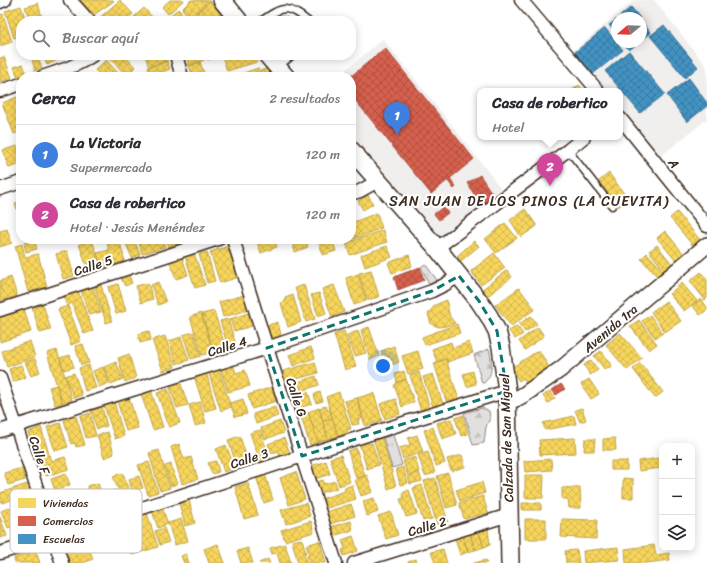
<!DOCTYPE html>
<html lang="es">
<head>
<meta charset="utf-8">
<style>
  :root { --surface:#fff; --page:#f2f2f3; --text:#2b2b33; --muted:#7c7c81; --line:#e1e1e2; --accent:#d93025 }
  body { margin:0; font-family:Sriracha,sans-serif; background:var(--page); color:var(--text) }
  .controls { position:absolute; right:12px; bottom:12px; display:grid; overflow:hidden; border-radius:8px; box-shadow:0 2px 10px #0003 }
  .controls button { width:36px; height:36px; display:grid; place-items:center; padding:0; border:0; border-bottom:1px solid var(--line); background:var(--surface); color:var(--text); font:20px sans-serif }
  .compass { position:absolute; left:611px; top:12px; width:36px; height:36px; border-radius:50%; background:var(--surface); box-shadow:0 2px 10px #0003; rotate:251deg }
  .you { position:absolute; left:383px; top:366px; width:14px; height:14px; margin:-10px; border:3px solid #fff; border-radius:50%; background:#1a73e8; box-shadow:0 0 0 6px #1a73e833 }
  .badge { display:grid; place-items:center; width:26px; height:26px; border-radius:50%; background:var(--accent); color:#fff; font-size:13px; font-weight:700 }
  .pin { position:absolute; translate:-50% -33px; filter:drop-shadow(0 1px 2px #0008) }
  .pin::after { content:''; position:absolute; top:21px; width:14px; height:12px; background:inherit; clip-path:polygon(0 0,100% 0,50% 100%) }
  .popup { position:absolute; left:477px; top:88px; width:146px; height:52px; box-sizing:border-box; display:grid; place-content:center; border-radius:8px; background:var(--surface); filter:drop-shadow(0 1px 3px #0005); font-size:13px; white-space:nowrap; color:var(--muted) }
  .popup b { font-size:15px; color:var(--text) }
  .popup::after { content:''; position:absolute; left:50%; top:100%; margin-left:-8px; border:8px solid transparent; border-top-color:var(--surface) }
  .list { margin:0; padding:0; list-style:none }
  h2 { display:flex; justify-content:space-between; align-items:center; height:52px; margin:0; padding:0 16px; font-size:17px }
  h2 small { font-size:13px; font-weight:400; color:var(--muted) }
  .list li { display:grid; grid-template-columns:26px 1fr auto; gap:12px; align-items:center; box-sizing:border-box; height:60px; padding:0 16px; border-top:1px solid var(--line) }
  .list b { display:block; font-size:15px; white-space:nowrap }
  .list p { margin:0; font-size:13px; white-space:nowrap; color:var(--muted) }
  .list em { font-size:13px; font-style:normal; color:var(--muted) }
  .icon { flex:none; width:22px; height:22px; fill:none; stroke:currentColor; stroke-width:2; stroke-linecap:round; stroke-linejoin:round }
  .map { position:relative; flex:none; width:707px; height:563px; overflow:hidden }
  .search { position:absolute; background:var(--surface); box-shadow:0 2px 10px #0003; left:16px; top:16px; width:340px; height:44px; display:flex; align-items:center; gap:10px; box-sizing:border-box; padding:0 14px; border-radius:16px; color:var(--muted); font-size:15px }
  .panel { position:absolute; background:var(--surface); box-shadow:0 2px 10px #0003; left:16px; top:72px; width:340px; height:172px; border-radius:16px }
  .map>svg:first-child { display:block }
  .built { fill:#f1efee; fill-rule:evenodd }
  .grass { fill:url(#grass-tufts); stroke:#8e857e }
  .forest { fill:url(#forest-firs); stroke:#8e857e }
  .homes { fill:url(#homes-cross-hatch); stroke:#bea249 }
  .shops { fill:url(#shops-cross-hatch); stroke:#a8503f }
  .schools { fill:url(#schools-cross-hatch); stroke:#417492 }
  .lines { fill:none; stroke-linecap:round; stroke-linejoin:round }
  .service-casing { stroke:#3b2a1e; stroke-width:9 }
  .minor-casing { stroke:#3b2a1e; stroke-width:15 }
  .tertiary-casing { stroke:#3b2a1e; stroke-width:18 }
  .secondary-casing { stroke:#3b2a1e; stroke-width:20 }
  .service { stroke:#fff; stroke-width:6 }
  .minor { stroke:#fff; stroke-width:12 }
  .tertiary { stroke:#fff; stroke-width:15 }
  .secondary { stroke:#fff; stroke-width:17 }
  .marked { fill:none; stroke:#0f766e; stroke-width:3; stroke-dasharray:8 5; stroke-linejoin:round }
  .labels { text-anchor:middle; stroke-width:4; stroke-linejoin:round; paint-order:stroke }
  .street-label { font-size:13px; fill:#3b2a1e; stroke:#fff }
  .neighbourhood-label { font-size:14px; letter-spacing:1px; fill:#3b2a1e; stroke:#fff }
  .key { fill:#fff; stroke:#c4bfbc; stroke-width:1 }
  .key-label { font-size:11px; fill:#3b2a1e }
</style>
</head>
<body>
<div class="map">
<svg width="707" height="563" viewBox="0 0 707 563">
  <defs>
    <pattern id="grass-tufts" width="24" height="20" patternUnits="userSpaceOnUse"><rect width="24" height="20" fill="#e2e0de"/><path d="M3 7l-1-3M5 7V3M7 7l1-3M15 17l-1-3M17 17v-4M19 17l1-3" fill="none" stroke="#c3c0be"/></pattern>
    <pattern id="forest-firs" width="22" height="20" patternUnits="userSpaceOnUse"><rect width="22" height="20" fill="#e2e0de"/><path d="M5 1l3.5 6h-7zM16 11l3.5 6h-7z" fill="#c3c0be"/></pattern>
    <pattern id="homes-cross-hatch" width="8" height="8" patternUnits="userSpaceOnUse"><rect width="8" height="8" fill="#f6d55c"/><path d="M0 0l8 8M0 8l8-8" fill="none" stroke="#d4b750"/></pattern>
    <pattern id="shops-cross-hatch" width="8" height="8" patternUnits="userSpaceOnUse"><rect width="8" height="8" fill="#d6604d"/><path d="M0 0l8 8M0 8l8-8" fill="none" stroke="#af4f3f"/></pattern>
    <pattern id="schools-cross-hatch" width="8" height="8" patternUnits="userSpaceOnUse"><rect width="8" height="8" fill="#4393c3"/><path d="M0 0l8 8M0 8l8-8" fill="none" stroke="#39789e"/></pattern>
  </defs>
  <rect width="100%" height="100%" fill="#fff"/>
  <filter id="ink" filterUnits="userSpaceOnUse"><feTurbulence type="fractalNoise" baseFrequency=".025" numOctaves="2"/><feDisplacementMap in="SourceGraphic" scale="8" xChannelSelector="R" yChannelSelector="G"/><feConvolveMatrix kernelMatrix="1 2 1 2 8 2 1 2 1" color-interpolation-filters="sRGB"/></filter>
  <g filter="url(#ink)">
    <path class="built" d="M 635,0 L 654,0 L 707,67 L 707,119 L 657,159 L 620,113 L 620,91 L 602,91 L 571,52 ZM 617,18 L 641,18 L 641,42 L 617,42 Z
      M 383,39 L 463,139 L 505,194 L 437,246 L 351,137 L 351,77 L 337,77 Z"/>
    <path class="grass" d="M 283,16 L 287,17 L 290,21 L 273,21 C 275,17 279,17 283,16 Z
      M 425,264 L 437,280 L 436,283 L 430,286 L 421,267 Z
      M 393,435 L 402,465 L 392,468 L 383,438 Z"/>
    <path class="forest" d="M 489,349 C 492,361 494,374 484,383 L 482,383 L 474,355 Z
      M 482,408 L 489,411 L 490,418 L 486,427 L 484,443 L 473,445 L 464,413 Z"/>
    <path class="homes" d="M 79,0 L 113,0 L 114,1 L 92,16 Z
      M 120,0 L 133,14 L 125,21 L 97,21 L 97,20 Z
      M 170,0 L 184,0 L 168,14 L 162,7 Z
      M 191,0 L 210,1 L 190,18 L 182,9 Z
      M 210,1 L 226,21 L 200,21 L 197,13 Z
      M 38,3 L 43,21 L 30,21 L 25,7 Z
      M 21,6 L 26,21 L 21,21 L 21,35 L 14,38 L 5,11 Z
      M 144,8 L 155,20 L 154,21 L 136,21 L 133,18 Z
      M 178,9 L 186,18 L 182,21 L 164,21 Z
      M 3,14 L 12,42 L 0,46 L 0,15 Z
      M 43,55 L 61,55 L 62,58 L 47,65 Z
      M 109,55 L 124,55 L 135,67 L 127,76 L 108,56 Z
      M 145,55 L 166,55 L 167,61 L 149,67 Z
      M 194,55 L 203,55 L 204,60 L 189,66 L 186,57 Z
      M 206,55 L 222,55 L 208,60 Z
      M 222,55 L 232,55 L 223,59 Z
      M 232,55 L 253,55 L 257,62 L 227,71 L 223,59 Z
      M 4,57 L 12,78 L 0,82 L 0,58 Z
      M 38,57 L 42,68 L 35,71 L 32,59 Z
      M 106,60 L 122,77 L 102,77 L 95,70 Z
      M 167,61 L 170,69 L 151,76 L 148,67 Z
      M 200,62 L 204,73 L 193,77 L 189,66 Z
      M 23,64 L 27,75 L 18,78 L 14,67 Z
      M 258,68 L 261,77 L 232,77 Z
      M 268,68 L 272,77 L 262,77 L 260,71 Z
      M 579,85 L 584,91 L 571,91 Z
      M 17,97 L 21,107 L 21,131 L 14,134 L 2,103 Z
      M 17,146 L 21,158 L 21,164 L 9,168 L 3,150 Z
      M 609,173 L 628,199 L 618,207 L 599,181 Z
      M 368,195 L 373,204 L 363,210 L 358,201 Z
      M 21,201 L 21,222 L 15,203 Z
      M 525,209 L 537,226 L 521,237 L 510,220 Z
      M 677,212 L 701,241 L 694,247 L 670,218 Z
      M 377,213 L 382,228 L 350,240 L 351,223 Z
      M 505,223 L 517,238 L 496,253 L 485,239 Z
      M 7,229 L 12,243 L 0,247 L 0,231 Z
      M 383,230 L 387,242 L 350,255 L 346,243 Z
      M 665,231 L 684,254 L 676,261 L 657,238 Z
      M 106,239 L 119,239 L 125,261 L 102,268 L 97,253 L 109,250 Z
      M 124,239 L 134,239 L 140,255 L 132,258 Z
      M 138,239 L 163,239 L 165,247 L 142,254 Z
      M 166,239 L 178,239 L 180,243 L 169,247 Z
      M 256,239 L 274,239 L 277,247 L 261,253 Z
      M 291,239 L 306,239 L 308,247 L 295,252 Z
      M 318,239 L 332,239 L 336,251 L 323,255 Z
      M 34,240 L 37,249 L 26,252 L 24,243 Z
      M 92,240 L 102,269 L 89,273 L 79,244 Z
      M 474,241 L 479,246 L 461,261 L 457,256 Z
      M 22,244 L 25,257 L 38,254 L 47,287 L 28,292 L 15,246 Z
      M 657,245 L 672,264 L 664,270 L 649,251 Z
      M 229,246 L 239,277 L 220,283 L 210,252 Z
      M 387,246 L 392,257 L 365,267 L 361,255 Z
      M 67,251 L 74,276 L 63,279 L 56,254 Z
      M 207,252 L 215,281 L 207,283 L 199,254 Z
      M 194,253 L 205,285 L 195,288 L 185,256 Z
      M 494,253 L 505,268 L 481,285 L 471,271 Z
      M 647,253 L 663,271 L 657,276 L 641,259 Z
      M 409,255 L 412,266 L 392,273 L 388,263 Z
      M 182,257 L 188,275 L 176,279 L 170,262 Z
      M 371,270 L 379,297 L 367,300 L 359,273 Z
      M 507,270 L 512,277 L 485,298 L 480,291 Z
      M 701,272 L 707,280 L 707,298 L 705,300 L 690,281 Z
      M 358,274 L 366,301 L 354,305 L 346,278 Z
      M 129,275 L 132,283 L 125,286 L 121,278 Z
      M 11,277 L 17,296 L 0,301 L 0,281 Z
      M 158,282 L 166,302 L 158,305 L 151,285 Z
      M 148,283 L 153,299 L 141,303 L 136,286 Z
      M 682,283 L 697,301 L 684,311 L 669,294 Z
      M 118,284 L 126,311 L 116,314 L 108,287 Z
      M 101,285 L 112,321 L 106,323 L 95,287 Z
      M 304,285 L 315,319 L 306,322 L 295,288 Z
      M 334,285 L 344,312 L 332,317 L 322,289 Z
      M 93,287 L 101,312 L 89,315 L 81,290 Z
      M 519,288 L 535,309 L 511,326 L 495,305 Z
      M 78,291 L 93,331 L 84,334 L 72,303 L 67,306 L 63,296 Z
      M 319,293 L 326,313 L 318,316 L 311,295 Z
      M 244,295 L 249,310 L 223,317 L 219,302 Z
      M 293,295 L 301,322 L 288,327 L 281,303 L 286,301 L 285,298 Z
      M 701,299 L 707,307 L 707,310 L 700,315 L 692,305 Z
      M 447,300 L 448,309 L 450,317 L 455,323 L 446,326 L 439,327 L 431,324 L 428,314 L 435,305 Z
      M 666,301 L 681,321 L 665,332 L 651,312 Z
      M 43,304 L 51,330 L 40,333 L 32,307 Z
      M 68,306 L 81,341 L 71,345 L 58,309 Z
      M 24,309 L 31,332 L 0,342 L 0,317 Z
      M 214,311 L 226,349 L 214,353 L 202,314 Z
      M 201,313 L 213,352 L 202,355 L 190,317 Z
      M 248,313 L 252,326 L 234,331 L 230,319 Z
      M 650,315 L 663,333 L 655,338 L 642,321 Z
      M 531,316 L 537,324 L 525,332 L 519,324 Z
      M 228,319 L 236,345 L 228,347 L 220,321 Z
      M 639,320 L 657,344 L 649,350 L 630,326 Z
      M 278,322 L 281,335 L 269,339 L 265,326 Z
      M 457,324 L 460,333 L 425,345 L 422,337 Z
      M 517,326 L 523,334 L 515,339 L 509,331 Z
      M 369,327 L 379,356 L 370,360 L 361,330 Z
      M 538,327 L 544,336 L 525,350 L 519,341 Z
      M 149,331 L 151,340 L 140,343 L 138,334 Z
      M 344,331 L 356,366 L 345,370 L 334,334 Z
      M 358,331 L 366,353 L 355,356 L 347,335 Z
      M 193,332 L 201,356 L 191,359 L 183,335 Z
      M 620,333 L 642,358 L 627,370 L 606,345 Z
      M 165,336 L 175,367 L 163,371 L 152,340 Z
      M 181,337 L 189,360 L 176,364 L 169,341 Z
      M 30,341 L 35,357 L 7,367 L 2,351 Z
      M 451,342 L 453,348 L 469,342 L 473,353 L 447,362 L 446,359 L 437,362 L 432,349 Z
      M 83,344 L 89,363 L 81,365 L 75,346 Z
      M 394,346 L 399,362 L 392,365 L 390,357 L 386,358 L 385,354 L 382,355 L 381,351 Z
      M 311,347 L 315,358 L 293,366 L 289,355 Z
      M 57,350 L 72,400 L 62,403 L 47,353 Z
      M 539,350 L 550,369 L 526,383 L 523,378 L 519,381 L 511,368 Z
      M 418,351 L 423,369 L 408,374 L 402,356 Z
      M 601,351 L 612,366 L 605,370 L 594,356 Z
      M 129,354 L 136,378 L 125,382 L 118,358 Z
      M 70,355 L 74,367 L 64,370 L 60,358 Z
      M 35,359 L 40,372 L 31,376 L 25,362 Z
      M 446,359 L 459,400 L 447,404 L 434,363 Z
      M 591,360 L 598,370 L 590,375 L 584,365 Z
      M 116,362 L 123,379 L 111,384 L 104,367 Z
      M 315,362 L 318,373 L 286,382 L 283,371 Z
      M 640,363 L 663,392 L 655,398 L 633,369 Z
      M 233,364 L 236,373 L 245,370 L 250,386 L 228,392 L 220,368 Z
      M 21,365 L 26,377 L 13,382 L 9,369 Z
      M 89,365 L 96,388 L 85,391 L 79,368 Z
      M 103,367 L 109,383 L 99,387 L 93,371 Z
      M 218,367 L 231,407 L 221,411 L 208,371 Z
      M 404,371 L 406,379 L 397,382 L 395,374 Z
      M 473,371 L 476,384 L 467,387 L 463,374 Z
      M 206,372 L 216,408 L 205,411 L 194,376 Z
      M 419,372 L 430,409 L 421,412 L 410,375 Z
      M 74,373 L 82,395 L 74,398 L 65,376 Z
      M 433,374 L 443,404 L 433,407 L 423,377 Z
      M 316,376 L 319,385 L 301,391 L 298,382 Z
      M 406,379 L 414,402 L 402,407 L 394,385 L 396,385 L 396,383 Z
      M 589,379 L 599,394 L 591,399 L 581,384 Z
      M 180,381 L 188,405 L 177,408 L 169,385 Z
      M 57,385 L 62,403 L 55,405 L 49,387 Z
      M 272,387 L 276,401 L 252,409 L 248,395 Z
      M 168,389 L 180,423 L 169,427 L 157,393 Z
      M 151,390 L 163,427 L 153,430 L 141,394 Z
      M 550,391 L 555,398 L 548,403 L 543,396 Z
      M 308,392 L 312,404 L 295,409 L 292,397 Z
      M 320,392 L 323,401 L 316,403 L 314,394 Z
      M 339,392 L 351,429 L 347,430 L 348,433 L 338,436 L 326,397 Z
      M 374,393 L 382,421 L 365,426 L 357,398 Z
      M 129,397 L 138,428 L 126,431 L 117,401 Z
      M 357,398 L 363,418 L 358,420 L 359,424 L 352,425 L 345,401 Z
      M 243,399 L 247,414 L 235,417 L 230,403 Z
      M 396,399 L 400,414 L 385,419 L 380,404 Z
      M 114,402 L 124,436 L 115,439 L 104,405 Z
      M 200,402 L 206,423 L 195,426 L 189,405 Z
      M 326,406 L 328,411 L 330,410 L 332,418 L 323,421 L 319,408 Z
      M 102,407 L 107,426 L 97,429 L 91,411 Z
      M 275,407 L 278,416 L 256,424 L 253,414 Z
      M 319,408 L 328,439 L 318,442 L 308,412 Z
      M 582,408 L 586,420 L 580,422 L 575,410 Z
      M 308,412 L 318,442 L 310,445 L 300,414 Z
      M 90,413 L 96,436 L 86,438 L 80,416 Z
      M 463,415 L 468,434 L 461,436 L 455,418 Z
      M 76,416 L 85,445 L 76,447 L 75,443 L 71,444 L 64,420 Z
      M 574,416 L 576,424 L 545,430 L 543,423 Z
      M 332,418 L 338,436 L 328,439 L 323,421 Z
      M 451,419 L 456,434 L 442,439 L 437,423 Z
      M 280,421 L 284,433 L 265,439 L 261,428 Z
      M 60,423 L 68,447 L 55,451 L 47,427 Z
      M 41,427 L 51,461 L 65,457 L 69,469 L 46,476 L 41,460 L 37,462 L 28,432 Z
      M 433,427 L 445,463 L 436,466 L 424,430 Z
      M 260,430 L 270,459 L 260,462 L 250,433 Z
      M 108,432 L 114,454 L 104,458 L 97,435 Z
      M 417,435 L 423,452 L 403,459 L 399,448 L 410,445 L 408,438 Z
      M 240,436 L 248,462 L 237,466 L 228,440 Z
      M 284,438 L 290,453 L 280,456 L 278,451 L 272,453 L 268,444 Z
      M 382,438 L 396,486 L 388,489 L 374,441 Z
      M 575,438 L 576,453 L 540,455 L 539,440 Z
      M 615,438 L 616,450 L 603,450 L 603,439 Z
      M 585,439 L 595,439 L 594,451 L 584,451 Z
      M 367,441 L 368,444 L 372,443 L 379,465 L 367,469 L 359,443 Z
      M 179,444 L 184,459 L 191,457 L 198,479 L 182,484 L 171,447 Z
      M 226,445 L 235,468 L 224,472 L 216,449 Z
      M 356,448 L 365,476 L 356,478 L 348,451 Z
      M 159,450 L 170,488 L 160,491 L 149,453 Z
      M 428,452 L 435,473 L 425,476 L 418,455 Z
      M 341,455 L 350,482 L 339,486 L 330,458 Z
      M 462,455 L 465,467 L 451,471 L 447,459 Z
      M 415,457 L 419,472 L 408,476 L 403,461 Z
      M 659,458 L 661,468 L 639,471 L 638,461 Z
      M 551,459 L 552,470 L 525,472 L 524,461 Z
      M 216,461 L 219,472 L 212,474 L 208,463 Z
      M 326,461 L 330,474 L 315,479 L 311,466 Z
      M 611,461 L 627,461 L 627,470 L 611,470 Z
      M 149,462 L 158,492 L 148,495 L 138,465 Z
      M 171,464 L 177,484 L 171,486 L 165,466 Z
      M 403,467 L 408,483 L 400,485 L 396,469 Z
      M 22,468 L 25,480 L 8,485 L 4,473 Z
      M 296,472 L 305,499 L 289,505 L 280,478 Z
      M 419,472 L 422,481 L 410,484 L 408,476 Z
      M 123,473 L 131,496 L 122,500 L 113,476 Z
      M 448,473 L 457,505 L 446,508 L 437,476 Z
      M 66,474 L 70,485 L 55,491 L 51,479 Z
      M 265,474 L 273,500 L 264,503 L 256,476 Z
      M 367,475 L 373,492 L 361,496 L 355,480 Z
      M 525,475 L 544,475 L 543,498 L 525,498 Z
      M 139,476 L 143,488 L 132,491 L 129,479 Z
      M 435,478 L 448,522 L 437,525 L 424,481 Z
      M 623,478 L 633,479 L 633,498 L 623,498 Z
      M 323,480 L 324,484 L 335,481 L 337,488 L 320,493 L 316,482 Z
      M 482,482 L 485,493 L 460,501 L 456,490 Z
      M 98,483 L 107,510 L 96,514 L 87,486 Z
      M 248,483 L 258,515 L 244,519 L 235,487 Z
      M 27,484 L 30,494 L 2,503 L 0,497 L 0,493 Z
      M 352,485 L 356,499 L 324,509 L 321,499 L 345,491 L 344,488 Z
      M 422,485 L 432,519 L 423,521 L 413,488 Z
      M 580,487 L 581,508 L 569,508 L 568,499 L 562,499 L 562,488 Z
      M 115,490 L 120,504 L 110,508 L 105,494 Z
      M 409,490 L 417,514 L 406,517 L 400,499 L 404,498 L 402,493 Z
      M 483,496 L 488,513 L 464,519 L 459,503 Z
      M 374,498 L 378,512 L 367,516 L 363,501 Z
      M 32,499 L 44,531 L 23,539 L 18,524 L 8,528 L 1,511 Z
      M 189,500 L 195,523 L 185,526 L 179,503 Z
      M 306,503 L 310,516 L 286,524 L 281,510 Z
      M 522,503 L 541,503 L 541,510 L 522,510 Z
      M 351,504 L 355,516 L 330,524 L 326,512 Z
      M 162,507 L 168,524 L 158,528 L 152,511 Z
      M 391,512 L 398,535 L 386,539 L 378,516 Z
      M 147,513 L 158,547 L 132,555 L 121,521 Z
      M 0,517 L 7,536 L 0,538 Z
      M 181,519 L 188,541 L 175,545 L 168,523 Z
      M 525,519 L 546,519 L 546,539 L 525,539 Z
      M 562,519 L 597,520 L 596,539 L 561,537 Z
      M 311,521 L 314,532 L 285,541 L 281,530 Z
      M 351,521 L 353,530 L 333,536 L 330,527 Z
      M 164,528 L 169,542 L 160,545 L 155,531 Z
      M 488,529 L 490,545 L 484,547 L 478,531 Z
      M 478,531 L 484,547 L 475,550 L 470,534 Z
      M 83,532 L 93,559 L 83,563 L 70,563 L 62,540 Z
      M 470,534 L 475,550 L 468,552 L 463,536 Z
      M 353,536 L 358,551 L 344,556 L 342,550 L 345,549 L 342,540 Z
      M 463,536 L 468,552 L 460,555 L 455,538 Z
      M 302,539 L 306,553 L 304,553 L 307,563 L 298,563 L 292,541 Z
      M 320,541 L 326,563 L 309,563 L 307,555 L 309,553 L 306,545 Z
      M 218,544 L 225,563 L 209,563 L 204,549 Z
      M 285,544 L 291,563 L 280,563 L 277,553 L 272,554 L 270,548 Z
      M 654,545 L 656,555 L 669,553 L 670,560 L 647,563 L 626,563 L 625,549 Z
      M 618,547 L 619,560 L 584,563 L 583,551 Z
      M 248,548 L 253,563 L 241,563 L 237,551 Z
      M 443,549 L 447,563 L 435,563 L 431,552 Z
      M 577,550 L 579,563 L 566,563 L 565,551 Z
      M 36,551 L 40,563 L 15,563 L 14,558 Z
      M 186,554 L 189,563 L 184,563 L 181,556 Z
      M 268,559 L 270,563 L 259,563 Z
      M 416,559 L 417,563 L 408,563 L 408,562 Z
      M 486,560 L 487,563 L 474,563 Z"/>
    <path class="shops" d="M 385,48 L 474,159 L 431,194 L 351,95 L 351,77 L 350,77 Z
      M 480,175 L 495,198 L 482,207 L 467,183 Z
      M 450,178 L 456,187 L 454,189 L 447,180 Z
      M 443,207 L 448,213 L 439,220 L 434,214 Z
      M 420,267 L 424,280 L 398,290 L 394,277 Z
      M 561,384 L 565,389 L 556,395 L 552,390 Z"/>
    <path class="schools" d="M 631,7 L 640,18 L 618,18 Z
      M 617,19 L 617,35 L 609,25 Z
      M 641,20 L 651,33 L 641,41 Z
      M 664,25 L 698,67 L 685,78 L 650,36 Z
      M 605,28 L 623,50 L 593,74 L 575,52 Z
      M 622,42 L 640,42 L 629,50 Z
      M 629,51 L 665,94 L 640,113 L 605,71 Z
      M 689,78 L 707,103 L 707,106 L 687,122 L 667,95 Z"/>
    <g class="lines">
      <g class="service-casing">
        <path id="service" d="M 261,21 C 282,6 288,4 308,21
          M 278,67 L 293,55
          M 568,150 L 612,206"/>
      </g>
      <g class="minor-casing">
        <path id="minor" d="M 70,0 L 89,21
          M 521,0 L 598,91
          M 0,2 L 5,0
          M 176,55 L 182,77
          M 42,77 C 60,71 77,66 93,55
          M 0,91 L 21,84
          M 620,118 L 707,226
          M 0,189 L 21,182
          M 351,194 L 360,191 L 378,181
          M 233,239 L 267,348 L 336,563
          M 437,248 L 568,150 L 584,137
          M 0,310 L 218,239
          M 0,378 L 62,563
          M 0,431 L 267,348 L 432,291 L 444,285 L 459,276
          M 0,553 L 53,537 L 407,422 L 507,391
          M 354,563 L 509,515"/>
      </g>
      <g class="tertiary-casing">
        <path id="tertiary" d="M 507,402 L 516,399 L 525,394 L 561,369 L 707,245"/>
      </g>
      <g class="secondary-casing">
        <path id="secondary" d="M 222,0 L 239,21
          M 267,55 L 286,77
          M 351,150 L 437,248 L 479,301 L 489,316 L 497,331 L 501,347 L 507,391 L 510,563"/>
      </g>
      <use href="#service" class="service"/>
      <use href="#minor" class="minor"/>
      <use href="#tertiary" class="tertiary"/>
      <use href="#secondary" class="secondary"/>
    </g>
  </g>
  <path class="marked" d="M 459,276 L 479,301 L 497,331 L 507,391 L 302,456 L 267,348 L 432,291 Z"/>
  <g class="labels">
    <g class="street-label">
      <text transform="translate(674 163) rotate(51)" y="5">A</text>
      <text transform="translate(93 265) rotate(-18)" y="5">Calle 5</text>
      <text transform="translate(610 328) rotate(-40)" y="5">Avenida 1ra</text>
      <text transform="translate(227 346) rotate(-17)" y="5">Calle 4</text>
      <text transform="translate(297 397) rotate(72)" y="5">Calle G</text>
      <text transform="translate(506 438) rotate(-92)" y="5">Calzada de San Miguel</text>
      <text transform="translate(40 455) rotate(71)" y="5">Calle F</text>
      <text transform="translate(249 458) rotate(-18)" y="5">Calle 3</text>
      <text transform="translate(427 526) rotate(-17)" y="5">Calle 2</text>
    </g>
    <g class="neighbourhood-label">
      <text x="529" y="206">SAN JUAN DE LOS PINOS (LA CUEVITA)</text>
    </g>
  </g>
  <rect x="10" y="489" width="132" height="64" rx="6" class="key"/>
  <rect x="18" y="498" width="18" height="10" fill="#f6d55c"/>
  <rect x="18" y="516" width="18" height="10" fill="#d6604d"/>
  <rect x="18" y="534" width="18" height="10" fill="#4393c3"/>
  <g class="key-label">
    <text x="43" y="507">Viviendas</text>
    <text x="43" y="525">Comercios</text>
    <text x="43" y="543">Escuelas</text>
  </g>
</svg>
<div class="controls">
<button>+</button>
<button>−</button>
<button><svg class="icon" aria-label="layers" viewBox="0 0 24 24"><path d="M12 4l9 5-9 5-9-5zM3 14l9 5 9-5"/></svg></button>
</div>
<svg class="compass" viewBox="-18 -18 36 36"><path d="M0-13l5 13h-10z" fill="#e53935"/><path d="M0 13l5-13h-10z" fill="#7c7c81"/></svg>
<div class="you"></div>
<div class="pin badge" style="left:397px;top:135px;background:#3f7fe0">1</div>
<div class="pin badge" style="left:550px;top:186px;background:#d1479c">2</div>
<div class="popup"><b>Casa de robertico</b>Hotel</div>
<div class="search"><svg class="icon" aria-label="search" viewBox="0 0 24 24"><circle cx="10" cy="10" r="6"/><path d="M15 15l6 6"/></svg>Buscar aquí</div>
<section class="panel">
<h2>Cerca<small>2 resultados</small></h2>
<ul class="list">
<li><span class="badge" style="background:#3f7fe0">1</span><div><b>La Victoria</b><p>Supermercado</p></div><em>120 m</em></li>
<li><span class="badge" style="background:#d1479c">2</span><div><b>Casa de robertico</b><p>Hotel · Jesús Menéndez</p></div><em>120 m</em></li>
</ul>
</section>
</div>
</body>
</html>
